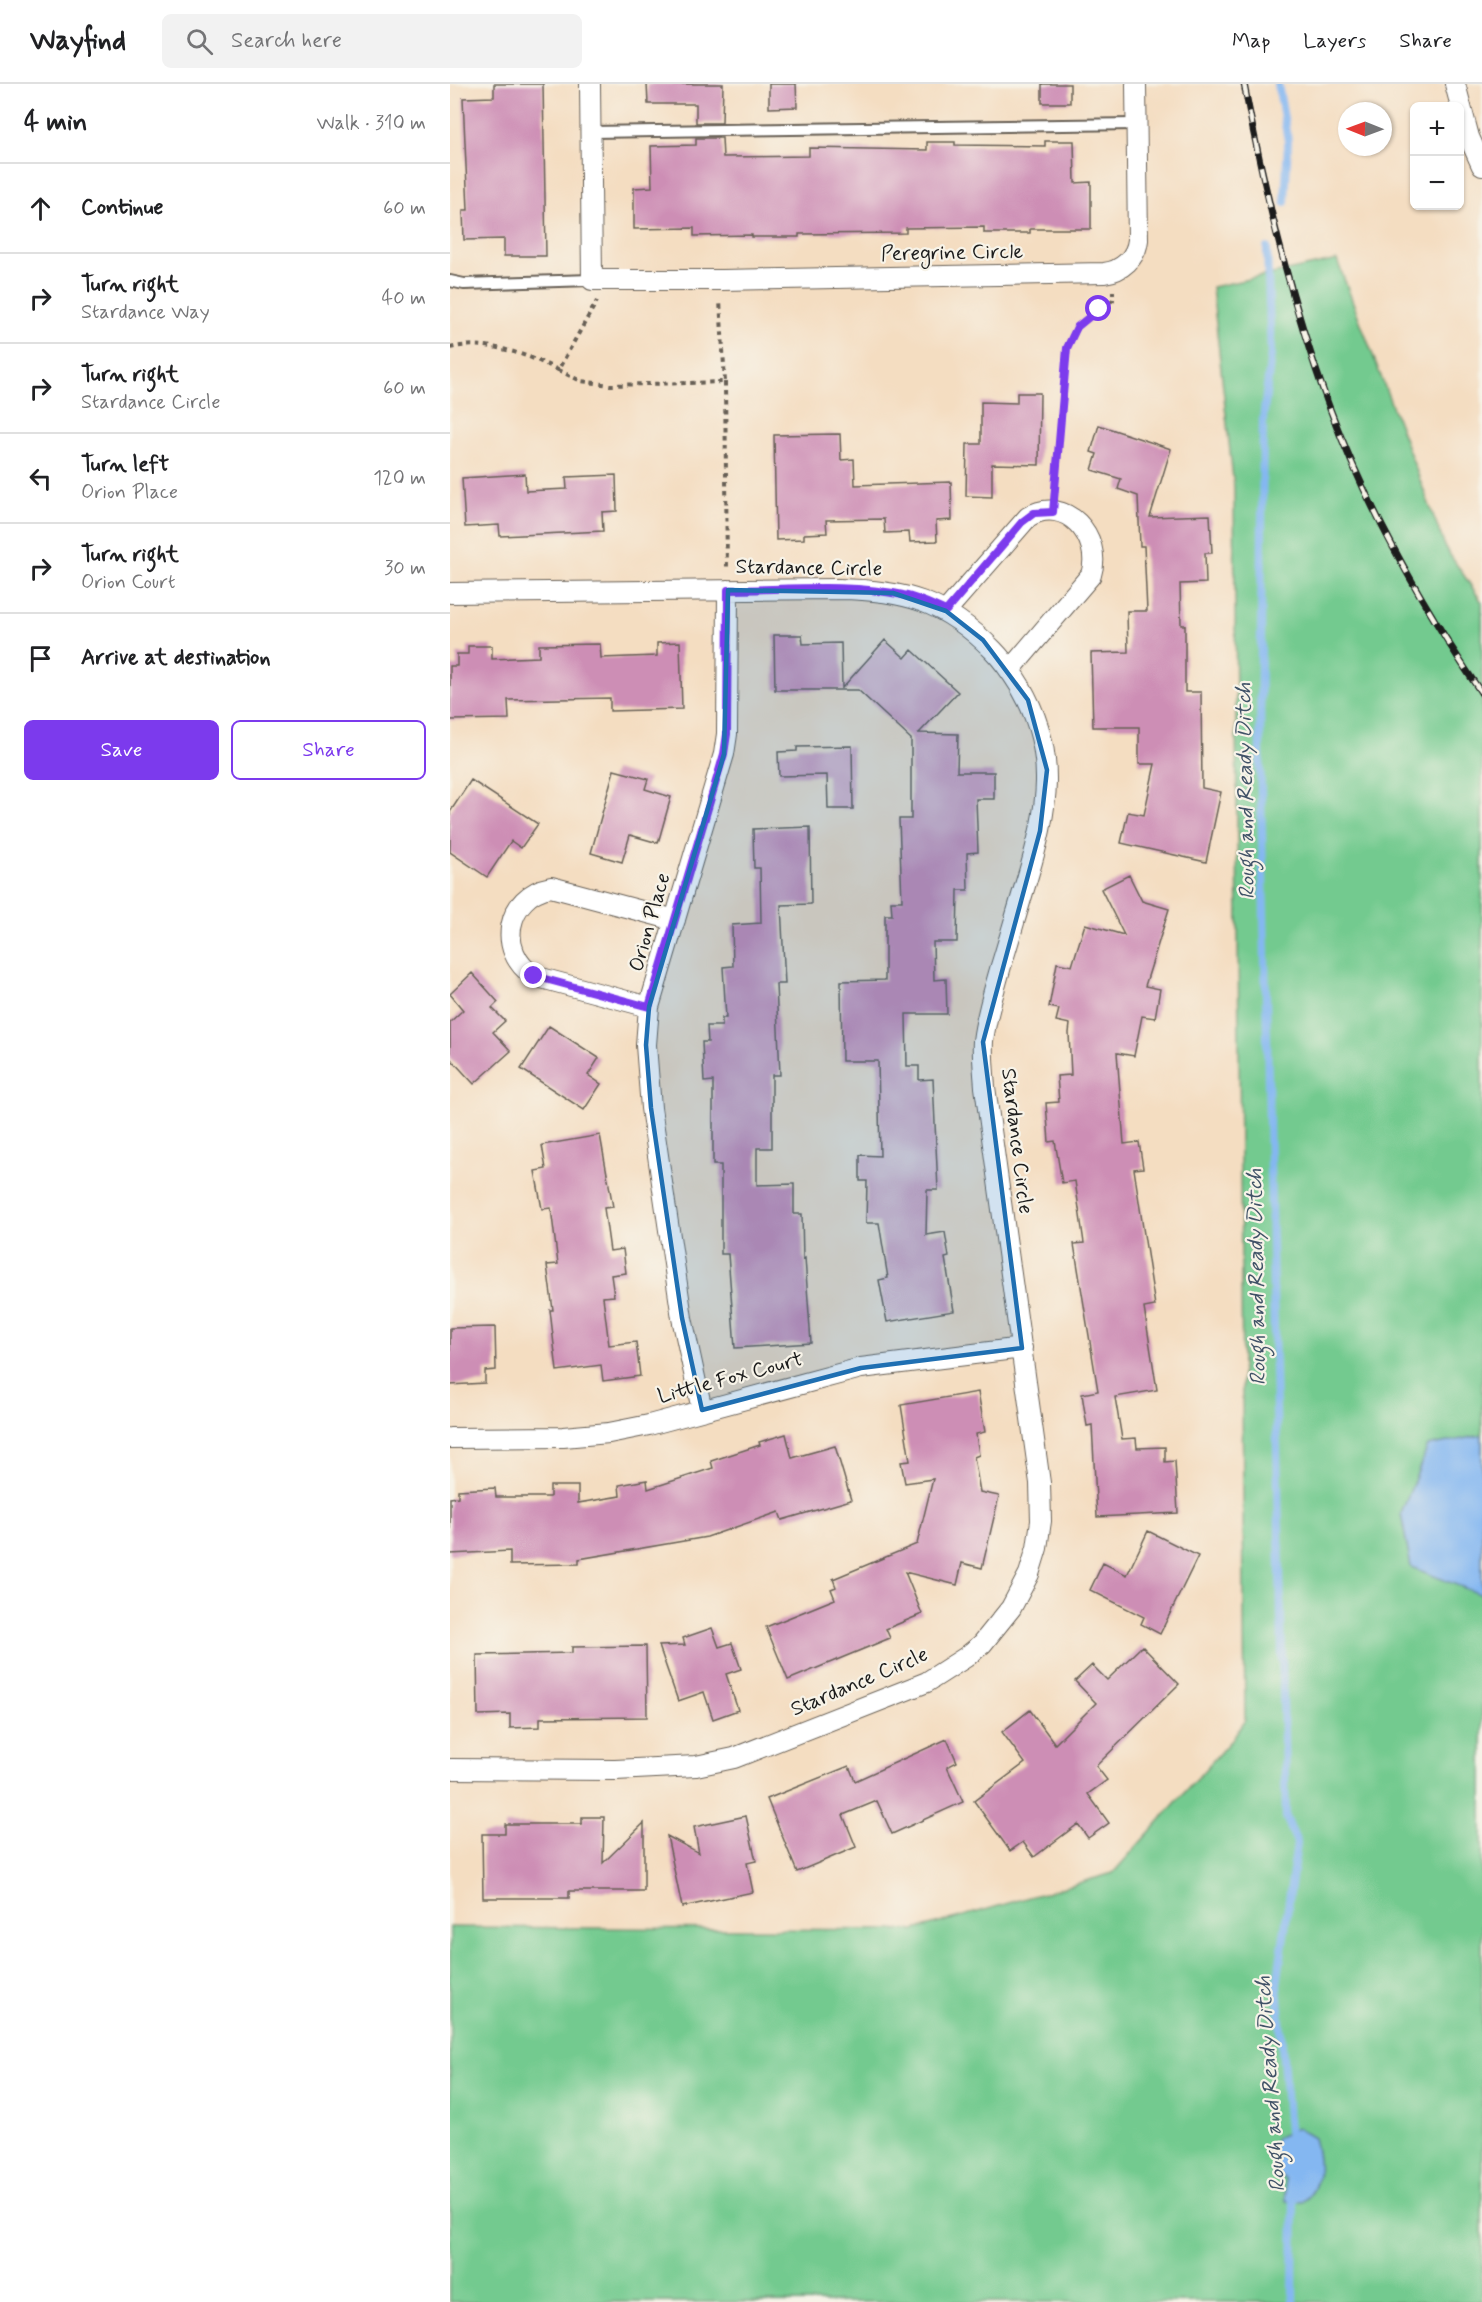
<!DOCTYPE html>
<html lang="en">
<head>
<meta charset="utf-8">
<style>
  :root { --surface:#fff; --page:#f2f2f2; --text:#202124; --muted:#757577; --line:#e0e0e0; --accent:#7c3aed }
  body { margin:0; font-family:Mynerve,sans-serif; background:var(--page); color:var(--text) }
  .controls { position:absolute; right:18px; top:18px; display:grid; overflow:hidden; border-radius:9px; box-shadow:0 2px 4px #0004 }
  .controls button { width:54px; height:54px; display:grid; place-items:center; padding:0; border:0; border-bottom:2px solid var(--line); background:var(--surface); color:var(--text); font:30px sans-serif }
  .compass { position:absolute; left:888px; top:18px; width:54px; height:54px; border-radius:50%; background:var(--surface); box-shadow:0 2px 4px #0004; rotate:271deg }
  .stop { position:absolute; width:18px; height:18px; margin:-14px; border:4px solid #7c3aed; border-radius:50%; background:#fff }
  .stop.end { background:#7c3aed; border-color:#fff; box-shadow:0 2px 6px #0008 }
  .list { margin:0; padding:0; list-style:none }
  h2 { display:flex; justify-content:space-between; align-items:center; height:78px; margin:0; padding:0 24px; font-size:26px }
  h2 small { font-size:20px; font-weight:400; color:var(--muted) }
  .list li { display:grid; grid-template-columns:39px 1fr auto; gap:18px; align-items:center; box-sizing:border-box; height:90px; padding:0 24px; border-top:2px solid var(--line) }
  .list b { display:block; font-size:22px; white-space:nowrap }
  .list p { margin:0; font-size:20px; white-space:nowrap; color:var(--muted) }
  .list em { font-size:20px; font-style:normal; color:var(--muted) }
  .actions { display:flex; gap:12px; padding:18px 24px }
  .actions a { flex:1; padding:14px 0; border:2px solid var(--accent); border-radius:9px; text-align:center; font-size:21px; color:var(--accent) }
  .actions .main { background:var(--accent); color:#fff }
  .icon { flex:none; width:33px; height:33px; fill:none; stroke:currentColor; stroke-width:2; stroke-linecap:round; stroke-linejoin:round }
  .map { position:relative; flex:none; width:1032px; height:2218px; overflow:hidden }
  header { display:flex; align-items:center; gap:36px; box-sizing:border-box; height:84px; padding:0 30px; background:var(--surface); border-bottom:2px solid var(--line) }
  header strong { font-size:28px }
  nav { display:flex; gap:33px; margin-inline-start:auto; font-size:21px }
  .search { width:420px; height:54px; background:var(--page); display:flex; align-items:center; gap:15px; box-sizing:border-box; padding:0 21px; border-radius:9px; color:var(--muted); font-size:22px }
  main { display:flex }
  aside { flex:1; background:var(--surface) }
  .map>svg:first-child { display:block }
  .green { fill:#73ca8f; stroke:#487356; stroke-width:1.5 }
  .water { fill:#84b7f1; stroke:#506a86; stroke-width:1.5 }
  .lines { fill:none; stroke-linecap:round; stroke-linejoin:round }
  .stream { stroke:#84b7f1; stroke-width:8 }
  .building { fill:#cd8eb5 }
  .service-casing { stroke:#686056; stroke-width:14 }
  .minor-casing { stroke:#686056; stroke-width:22 }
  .path { stroke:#686056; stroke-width:4; stroke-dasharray:4.5 4.5; stroke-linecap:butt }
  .service { stroke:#fff; stroke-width:10 }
  .minor { stroke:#fff; stroke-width:20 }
  .rail-casing { stroke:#1c1c1c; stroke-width:7 }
  .rail { stroke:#f7f3e8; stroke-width:4.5; stroke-dasharray:14; stroke-linecap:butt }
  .route { stroke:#7c3aed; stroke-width:8 }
  .marked { fill:#1f6fb2; fill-opacity:0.2; stroke:#1f6fb2; stroke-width:4.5; stroke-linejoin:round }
  .labels { text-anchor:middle; stroke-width:4.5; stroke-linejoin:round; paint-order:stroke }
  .street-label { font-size:21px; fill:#1c1c1c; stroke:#f7f3e8 }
  .water-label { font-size:22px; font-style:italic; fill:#405267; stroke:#f7f3e8 }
</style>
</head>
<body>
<header>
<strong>Wayfind</strong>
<div class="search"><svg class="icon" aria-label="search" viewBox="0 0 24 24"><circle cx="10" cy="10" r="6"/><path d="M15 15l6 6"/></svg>Search here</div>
<nav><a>Map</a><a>Layers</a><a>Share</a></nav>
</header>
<main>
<aside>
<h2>4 min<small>Walk · 310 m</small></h2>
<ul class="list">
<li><svg class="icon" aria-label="ahead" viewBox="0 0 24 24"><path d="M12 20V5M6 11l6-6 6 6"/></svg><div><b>Continue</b></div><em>60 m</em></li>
<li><svg class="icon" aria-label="right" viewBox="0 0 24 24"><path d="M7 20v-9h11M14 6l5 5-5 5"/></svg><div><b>Turn right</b><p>Stardance Way</p></div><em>40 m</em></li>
<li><svg class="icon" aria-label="right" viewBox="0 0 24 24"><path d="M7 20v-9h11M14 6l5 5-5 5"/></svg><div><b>Turn right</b><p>Stardance Circle</p></div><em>60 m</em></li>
<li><svg class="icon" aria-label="left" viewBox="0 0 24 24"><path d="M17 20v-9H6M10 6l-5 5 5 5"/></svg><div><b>Turn left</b><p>Orion Place</p></div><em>120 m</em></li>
<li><svg class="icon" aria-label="right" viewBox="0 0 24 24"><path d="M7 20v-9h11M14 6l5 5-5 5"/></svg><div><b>Turn right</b><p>Orion Court</p></div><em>30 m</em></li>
<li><svg class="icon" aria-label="arrive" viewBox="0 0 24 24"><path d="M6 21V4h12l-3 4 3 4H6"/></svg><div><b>Arrive at destination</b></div></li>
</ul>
<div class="actions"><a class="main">Save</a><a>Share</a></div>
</aside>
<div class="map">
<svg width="1032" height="2218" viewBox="0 0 1032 2218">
  <rect width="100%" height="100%" fill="#f7f3e8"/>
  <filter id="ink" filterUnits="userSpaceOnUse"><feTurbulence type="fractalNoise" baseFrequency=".0167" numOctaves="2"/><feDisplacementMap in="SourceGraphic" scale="12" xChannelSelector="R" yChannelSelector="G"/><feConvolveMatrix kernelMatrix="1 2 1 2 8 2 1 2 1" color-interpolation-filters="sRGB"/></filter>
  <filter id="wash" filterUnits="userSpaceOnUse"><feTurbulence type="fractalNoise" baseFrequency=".008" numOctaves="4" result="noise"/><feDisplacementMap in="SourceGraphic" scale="24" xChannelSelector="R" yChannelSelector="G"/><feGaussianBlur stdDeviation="1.35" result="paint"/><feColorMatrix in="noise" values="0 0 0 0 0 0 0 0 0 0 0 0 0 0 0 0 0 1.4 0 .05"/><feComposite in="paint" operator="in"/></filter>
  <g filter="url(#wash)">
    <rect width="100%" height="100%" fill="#f4ddc1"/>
    <path class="green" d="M 887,176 L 996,465 L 1032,518 L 1032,2218 L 0,2218 L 0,1843 L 465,1846 L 663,1789 L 782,1655 L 795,1636 L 784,404 L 762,203 Z"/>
    <path class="water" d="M 1032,1351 L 1032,1511 L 961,1483 L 951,1430 L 978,1362 Z
      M 847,2044 L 864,2054 C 870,2077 873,2102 853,2118 L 836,2117 L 835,2095 L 825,2089 L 821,2068 L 826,2054 Z"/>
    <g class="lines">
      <path class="stream" d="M 828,0 L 838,57 L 835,118
        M 817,164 L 821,270 L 813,336 L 810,667 L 836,1733 L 847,1759 L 827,1901 L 840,2058
        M 843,2218 L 844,2109"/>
    </g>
    <g id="blocks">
      <path class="building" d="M 44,0 L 93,0 L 96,172 L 54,172 L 54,155 L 14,156 L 13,126 L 18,126 L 13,14 L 44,13 Z
        M 197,0 L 273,0 L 272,39 L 246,39 L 246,20 L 198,20 Z
        M 319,0 L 346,0 L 347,23 L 319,24 Z
        M 592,0 L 620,0 L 620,19 L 592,19 Z
        M 246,54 L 272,54 L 273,73 L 359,72 L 359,64 L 477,66 L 477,58 L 505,58 L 505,61 L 595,62 L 595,57 L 624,57 L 625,99 L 641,98 L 641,145 L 580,145 L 580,149 L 534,149 L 534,143 L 456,144 L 456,149 L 349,150 L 349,153 L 302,153 L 302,151 L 244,152 L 244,144 L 184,145 L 184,104 L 202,103 L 201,62 L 246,61 Z
        M 567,309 L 590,309 L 589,381 L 542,380 L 542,413 L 516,412 L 517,360 L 531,360 L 531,318 L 567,319 Z
        M 649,341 L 721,365 L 700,433 L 760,431 L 762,469 L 755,469 L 756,499 L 730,500 L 731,541 L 735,541 L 735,608 L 751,608 L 752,704 L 771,708 L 756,778 L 671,759 L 678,728 L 694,731 L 705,680 L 689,680 L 689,643 L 643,643 L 641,569 L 678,568 L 677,527 L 697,527 L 694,462 L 690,462 L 688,412 L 668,405 L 671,395 L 642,386 L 647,370 L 641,368 Z
        M 390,350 L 391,376 L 404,375 L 405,401 L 501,398 L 502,436 L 486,437 L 487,457 L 460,458 L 459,448 L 435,449 L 434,435 L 376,436 L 377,449 L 354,450 L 354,455 L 326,456 L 324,351 Z
        M 75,390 L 76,407 L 117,405 L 116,393 L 166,391 L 167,427 L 152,428 L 153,447 L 50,452 L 49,441 L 15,443 L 12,394 Z
        M 324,551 L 352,551 L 353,560 L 391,559 L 392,604 L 435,556 L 455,574 L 462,566 L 508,608 L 469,649 L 508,650 L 507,688 L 544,688 L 544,715 L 526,715 L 528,768 L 517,769 L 518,806 L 508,806 L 507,858 L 483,858 L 484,896 L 496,895 L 497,930 L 456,930 L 457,982 L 469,982 L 469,996 L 483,995 L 488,1106 L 477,1106 L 476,1151 L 495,1148 L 499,1173 L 495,1174 L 504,1227 L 437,1238 L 429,1196 L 438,1194 L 429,1139 L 416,1139 L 417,1097 L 410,1097 L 410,1071 L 430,1072 L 428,977 L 392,977 L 391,897 L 435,896 L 435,831 L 442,831 L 441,817 L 452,817 L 449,735 L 461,735 L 461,655 L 408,606 L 325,606 Z
        M 230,558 L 232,625 L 160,627 L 160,614 L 58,616 L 59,635 L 0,636 L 0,582 L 7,582 L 7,570 L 18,570 L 18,562 L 42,562 L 42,575 L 89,573 L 89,561 L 150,560 L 151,574 L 207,572 L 207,559 Z
        M 402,662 L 403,725 L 378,725 L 377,691 L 329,692 L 328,668 L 347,667 L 347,663 Z
        M 164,686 L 198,695 L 195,705 L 221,713 L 208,759 L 180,751 L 172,778 L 141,769 Z
        M 21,696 L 88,740 L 71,764 L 61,757 L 37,793 L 0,768 L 0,728 Z
        M 360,743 L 361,820 L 331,821 L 335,900 L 326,900 L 330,991 L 322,991 L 322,1064 L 307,1064 L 307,1101 L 344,1100 L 344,1130 L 352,1130 L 353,1175 L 355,1174 L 361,1259 L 285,1264 L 278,1170 L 271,1170 L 271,1081 L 263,1081 L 263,997 L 254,998 L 252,958 L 258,958 L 257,942 L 272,942 L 272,934 L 276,934 L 273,883 L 283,882 L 282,841 L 311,839 L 310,784 L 304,784 L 303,745 Z
        M 679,791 L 692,817 L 719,825 L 695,902 L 710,905 L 705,934 L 692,932 L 684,972 L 667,969 L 674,1060 L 689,1058 L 693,1084 L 684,1085 L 705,1222 L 694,1224 L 707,1306 L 665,1313 L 672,1355 L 686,1354 L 687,1364 L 715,1363 L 715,1378 L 725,1377 L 728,1429 L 647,1433 L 642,1341 L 637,1342 L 632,1310 L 648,1307 L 624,1160 L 634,1159 L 625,1097 L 612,1099 L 605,1057 L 599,1058 L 596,1019 L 609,1018 L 607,992 L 621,991 L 619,949 L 620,940 L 606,937 L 609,925 L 599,923 L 607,879 L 622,882 L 635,840 L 674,851 L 651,805 Z
        M 22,889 L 48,918 L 42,924 L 55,937 L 43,948 L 61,967 L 24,1000 L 0,974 L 0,938 L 13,926 L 0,910 Z
        M 99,942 L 149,974 L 138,991 L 151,1000 L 134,1026 L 71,985 Z
        M 150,1051 L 163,1123 L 154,1124 L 160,1167 L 173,1165 L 176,1189 L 161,1191 L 164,1212 L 153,1213 L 159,1261 L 186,1258 L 190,1292 L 153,1297 L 151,1281 L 107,1287 L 100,1226 L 103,1226 L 97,1181 L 108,1180 L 101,1124 L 92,1125 L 85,1087 L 96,1085 L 92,1061 Z
        M 45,1243 L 46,1286 L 35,1287 L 35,1299 L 0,1301 L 0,1244 Z
        M 528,1308 L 535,1348 L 526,1350 L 529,1371 L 524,1373 L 530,1408 L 549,1412 L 532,1484 L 512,1479 L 507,1501 L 455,1488 L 472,1530 L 436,1545 L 440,1554 L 338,1596 L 316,1543 L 385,1515 L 381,1505 L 386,1503 L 383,1495 L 467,1460 L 483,1395 L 455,1399 L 451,1378 L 460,1377 L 451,1321 Z
        M 336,1350 L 342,1374 L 385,1362 L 401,1416 L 332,1436 L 329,1428 L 257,1453 L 129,1475 L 129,1480 L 60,1481 L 60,1467 L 0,1470 L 0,1414 L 8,1413 L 8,1406 L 45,1404 L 46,1413 L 100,1413 L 100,1402 L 128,1402 L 128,1419 L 170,1412 L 169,1401 L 197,1396 L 198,1405 L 263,1384 L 261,1377 L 310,1361 L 309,1358 Z
        M 698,1447 L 748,1472 L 710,1550 L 691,1540 L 694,1533 L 640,1506 L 653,1479 L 677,1491 Z
        M 262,1544 L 269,1563 L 282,1559 L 291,1585 L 276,1590 L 288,1626 L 263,1635 L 254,1608 L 228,1617 L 209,1562 L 235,1561 L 233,1554 Z
        M 196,1562 L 197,1633 L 90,1634 L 90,1643 L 60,1644 L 60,1630 L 28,1631 L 27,1571 L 122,1569 L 122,1563 Z
        M 692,1562 L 729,1600 L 646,1682 L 657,1696 L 638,1710 L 659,1739 L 638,1754 L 628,1740 L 584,1773 L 573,1758 L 560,1767 L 524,1717 L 575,1679 L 552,1648 L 580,1626 L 605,1660 L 646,1619 L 625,1597 L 642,1581 L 657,1596 Z
        M 497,1655 L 507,1678 L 497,1683 L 513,1718 L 442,1750 L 427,1717 L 393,1731 L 406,1763 L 347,1788 L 317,1715 L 399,1682 L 405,1697 Z
        M 296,1732 L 306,1777 L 297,1779 L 303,1808 L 232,1823 L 217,1752 L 249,1769 L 244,1743 Z
        M 132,1733 L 154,1733 L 153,1779 L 194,1739 L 194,1807 L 119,1807 L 119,1814 L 33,1814 L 32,1750 L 55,1750 L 55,1740 L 132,1740 Z"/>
    </g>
  </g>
  <g filter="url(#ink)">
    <use href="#blocks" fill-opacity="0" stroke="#686056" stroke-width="1.5"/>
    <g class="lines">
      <g class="service-casing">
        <path id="service" d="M 141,48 L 686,40
          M 0,197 L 14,200 L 142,196"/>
      </g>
      <g class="minor-casing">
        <path id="minor" d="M 140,0 L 142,196 L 272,196 L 654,189 C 672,187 686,174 688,156 L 686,0
          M 1005,0 L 1019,53 L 1032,82
          M 0,509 L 388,505 C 455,506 495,517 543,566 C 554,577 562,589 570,602 C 609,669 598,725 577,795 C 568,824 560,853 551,882 C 544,907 536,932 533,957 C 532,972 534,988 535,1003 L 590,1399 L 591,1437 L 587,1464 L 579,1490 L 561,1524 L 532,1560 L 516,1573 L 477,1598 L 284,1674 L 246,1682 L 165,1686 L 0,1685
          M 496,527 L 578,433 C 615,410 653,453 641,491 L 560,586
          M 199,923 L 84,892 C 46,868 56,811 101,803 L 225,836
          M 252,1326 L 232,1234 L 201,1024 L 196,961 L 199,923 L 274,670 L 277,650 L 278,506
          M 0,1354 L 113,1353 L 159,1349 L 199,1341 L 411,1284 L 572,1264"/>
      </g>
      <path class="path" d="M 0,264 C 34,255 77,270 108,286 L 147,217
        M 108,286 L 131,297 L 160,301 L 275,298 L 270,217
        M 275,298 L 277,486
        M 605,406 L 617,264 C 625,240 642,229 663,216 L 663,207"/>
      <use href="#service" class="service"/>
      <use href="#minor" class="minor"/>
      <g class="rail-casing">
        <path id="rail" d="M 794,0 C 815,110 841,220 880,325 C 918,426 972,521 1032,610"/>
      </g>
      <use href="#rail" class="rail"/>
    </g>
  </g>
  <g class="lines" filter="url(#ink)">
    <path class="route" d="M 84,892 L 199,923 L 274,670 L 277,650 L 278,506 C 332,506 400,499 453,511 C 468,514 482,521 496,527 L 572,438 L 584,429 L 603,428 L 617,264 L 627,243 L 649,225"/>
  </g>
  <path class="marked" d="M 278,506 L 443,509 L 496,527 L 533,556 L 578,616 L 597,686 L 590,747 L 533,958 L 572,1264 L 411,1284 L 252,1326 L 232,1234 L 201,1024 L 196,961 L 199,923 L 274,670 Z"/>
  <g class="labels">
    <g class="street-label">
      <text transform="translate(502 168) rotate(-1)" y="7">Peregrine Circle</text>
      <text transform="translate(359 483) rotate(1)" y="7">Stardance Circle</text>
      <text transform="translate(199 838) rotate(-74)" y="7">Orion Place</text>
      <text transform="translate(568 1057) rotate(83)" y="7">Stardance Circle</text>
      <text transform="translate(280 1293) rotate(-15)" y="7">Little Fox Court</text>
      <text transform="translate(409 1597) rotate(-23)" y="7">Stardance Circle</text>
    </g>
    <g class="water-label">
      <text transform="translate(794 707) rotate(-91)" y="8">Rough and Ready Ditch</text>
      <text transform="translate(805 1193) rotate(-91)" y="8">Rough and Ready Ditch</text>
      <text transform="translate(819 2000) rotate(-94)" y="8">Rough and Ready Ditch</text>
    </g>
  </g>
</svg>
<div class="controls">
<button>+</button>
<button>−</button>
</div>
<svg class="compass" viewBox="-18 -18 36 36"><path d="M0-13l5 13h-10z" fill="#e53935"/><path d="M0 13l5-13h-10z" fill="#757577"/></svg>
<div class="stop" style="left:649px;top:225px"></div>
<div class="stop end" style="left:84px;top:892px"></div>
</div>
</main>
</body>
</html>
